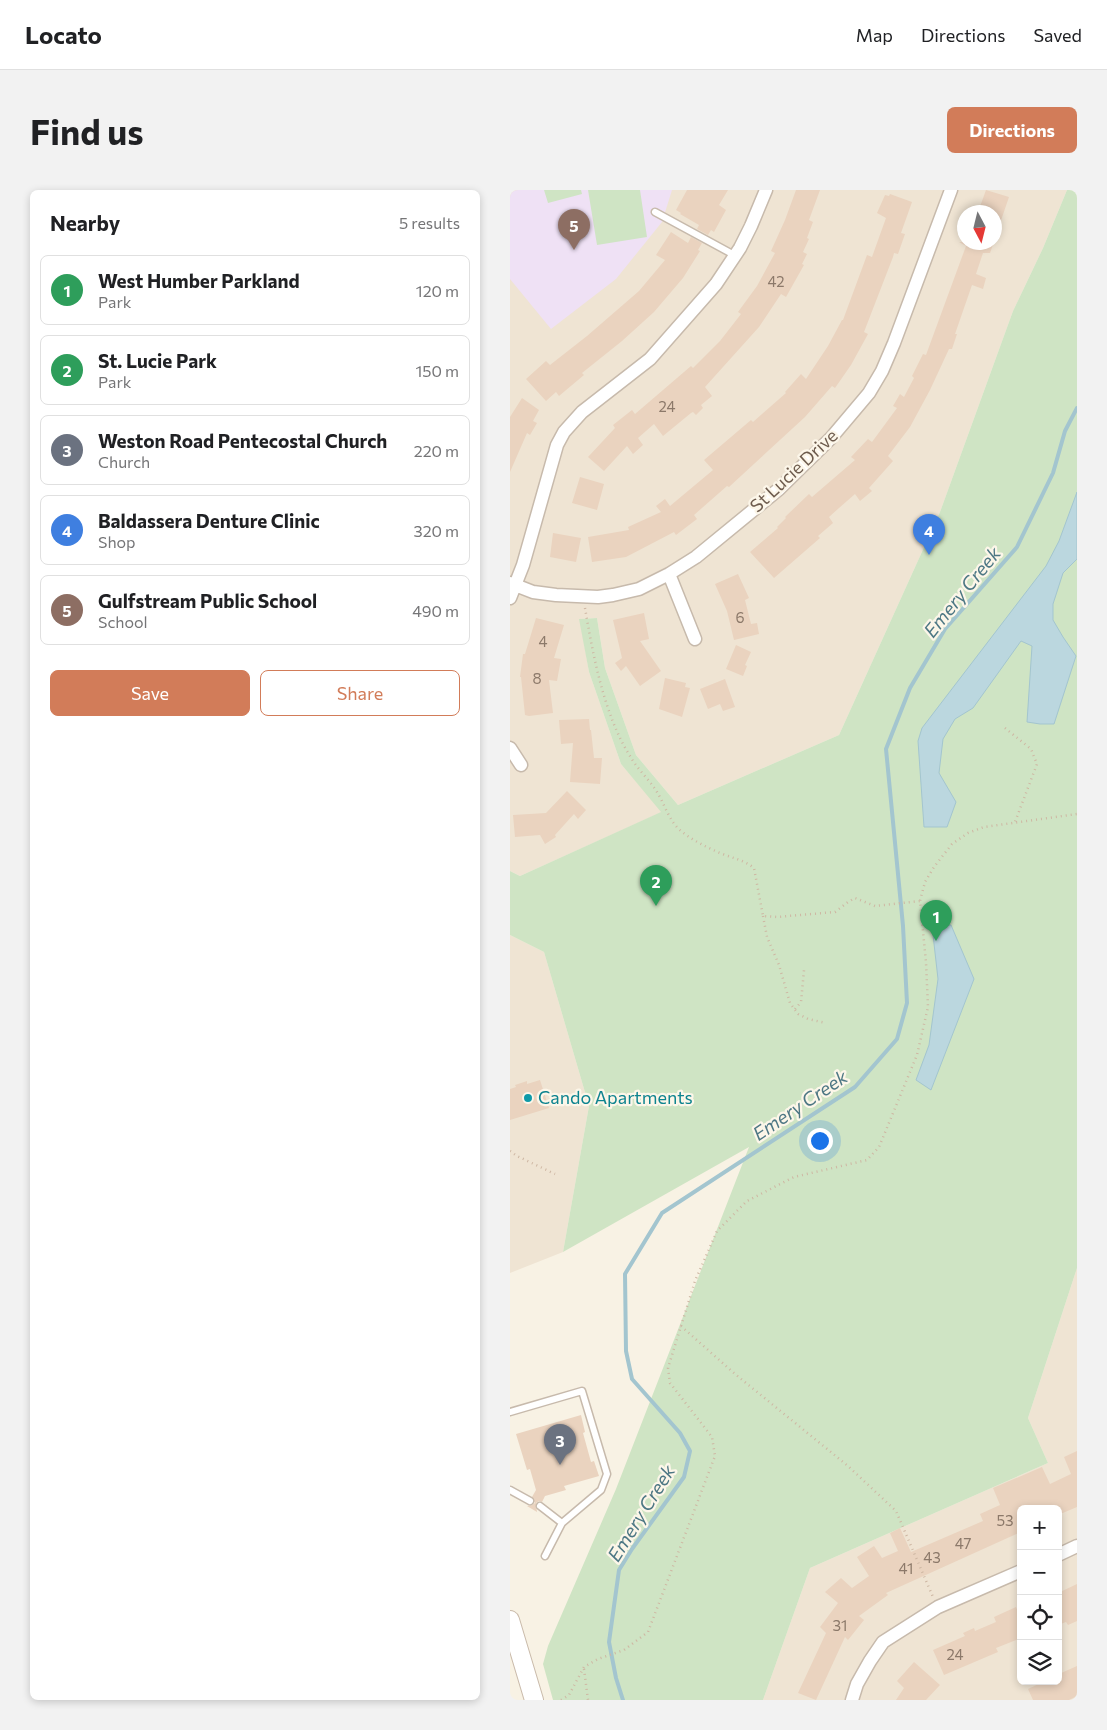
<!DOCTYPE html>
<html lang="en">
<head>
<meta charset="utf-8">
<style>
  :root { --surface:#fff; --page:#f2f2f2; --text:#202124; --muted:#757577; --line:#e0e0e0; --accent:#d27c59 }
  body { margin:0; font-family:Commissioner,sans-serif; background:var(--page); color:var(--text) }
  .controls { position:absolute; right:15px; bottom:15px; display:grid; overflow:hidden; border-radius:8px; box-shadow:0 2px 8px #0003 }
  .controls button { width:45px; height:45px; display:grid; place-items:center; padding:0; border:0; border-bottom:1px solid var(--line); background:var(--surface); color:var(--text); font:25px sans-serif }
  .compass { position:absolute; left:447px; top:15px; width:45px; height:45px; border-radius:50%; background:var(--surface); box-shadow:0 2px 8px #0003; rotate:173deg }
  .you { position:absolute; left:309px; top:950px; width:18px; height:18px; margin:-12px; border:4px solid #fff; border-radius:50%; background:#1a73e8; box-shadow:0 0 0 8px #1a73e833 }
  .badge { display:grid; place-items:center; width:32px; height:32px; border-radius:50%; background:var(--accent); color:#fff; font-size:16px; font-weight:700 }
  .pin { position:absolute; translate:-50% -41px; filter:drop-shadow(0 1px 2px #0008) }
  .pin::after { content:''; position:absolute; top:26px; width:18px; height:15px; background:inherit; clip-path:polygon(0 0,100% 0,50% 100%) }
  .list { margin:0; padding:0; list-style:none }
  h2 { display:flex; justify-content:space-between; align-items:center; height:65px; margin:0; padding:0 20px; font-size:21px }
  h2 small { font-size:16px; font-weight:400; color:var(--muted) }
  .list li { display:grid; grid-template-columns:32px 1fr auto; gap:15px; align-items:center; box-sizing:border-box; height:70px; margin:0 10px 10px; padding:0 10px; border:1px solid var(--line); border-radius:8px }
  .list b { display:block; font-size:19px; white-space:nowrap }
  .list p { margin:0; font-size:16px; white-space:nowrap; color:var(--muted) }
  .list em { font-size:16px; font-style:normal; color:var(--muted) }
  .actions { display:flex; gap:10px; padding:15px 20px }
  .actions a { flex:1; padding:11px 0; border:1px solid var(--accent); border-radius:8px; text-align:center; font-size:18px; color:var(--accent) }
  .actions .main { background:var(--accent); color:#fff }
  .icon { flex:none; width:28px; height:28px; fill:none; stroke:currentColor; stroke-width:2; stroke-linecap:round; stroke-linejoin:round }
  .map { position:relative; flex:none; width:567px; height:1510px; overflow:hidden; border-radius:8px }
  header { display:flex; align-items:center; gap:30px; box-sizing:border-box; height:70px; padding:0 25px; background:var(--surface); border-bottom:1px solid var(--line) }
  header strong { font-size:24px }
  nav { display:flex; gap:28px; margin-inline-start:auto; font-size:18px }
  .intro { display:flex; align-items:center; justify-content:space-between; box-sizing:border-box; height:120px; padding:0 30px }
  h1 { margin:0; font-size:35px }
  .button { padding:12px 22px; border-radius:8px; background:var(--accent); color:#fff; font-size:18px; font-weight:700 }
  main { display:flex; gap:30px; padding:0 30px }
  aside { flex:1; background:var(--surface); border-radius:8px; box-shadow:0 2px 8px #0003 }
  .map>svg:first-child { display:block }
  .residential { fill:#efe4d3; fill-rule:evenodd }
  .education { fill:#efe1f5 }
  .green { fill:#cfe4c4 }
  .water { fill:#bbd7df; stroke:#a3c5cf }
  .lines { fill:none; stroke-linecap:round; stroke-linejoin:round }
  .stream { stroke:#a3c5cf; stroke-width:4 }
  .building { fill:#ead3bf }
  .service-casing { stroke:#c7baac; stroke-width:9 }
  .minor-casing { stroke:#c7baac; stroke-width:15 }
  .secondary-casing { stroke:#cabbab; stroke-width:20 }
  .path { stroke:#ceb7a3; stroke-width:2.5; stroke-dasharray:1 4; stroke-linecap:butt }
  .service { stroke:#fff; stroke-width:6 }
  .minor { stroke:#fff; stroke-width:12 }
  .secondary { stroke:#fff; stroke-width:18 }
  .culture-dot { fill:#0f9aa8; stroke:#fcf6e9; stroke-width:2 }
  .labels { text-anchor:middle; stroke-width:4.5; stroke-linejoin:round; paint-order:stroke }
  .number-label { font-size:15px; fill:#8c796a }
  .street-label { font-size:18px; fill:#6d5b4d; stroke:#fcf6e9 }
  .culture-label { font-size:18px; fill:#0d838f; stroke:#fcf6e9; text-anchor:start }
  .water-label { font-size:19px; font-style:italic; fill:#4d7784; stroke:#fcf6e9 }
</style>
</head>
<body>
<header>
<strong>Locato</strong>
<nav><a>Map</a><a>Directions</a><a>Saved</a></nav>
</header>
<div class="intro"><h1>Find us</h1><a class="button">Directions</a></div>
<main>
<aside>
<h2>Nearby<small>5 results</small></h2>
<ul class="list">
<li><span class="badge" style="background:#2e9e5b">1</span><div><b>West Humber Parkland</b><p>Park</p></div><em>120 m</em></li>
<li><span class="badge" style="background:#2e9e5b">2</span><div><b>St. Lucie Park</b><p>Park</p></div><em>150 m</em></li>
<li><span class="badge" style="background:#6b7280">3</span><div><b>Weston Road Pentecostal Church</b><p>Church</p></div><em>220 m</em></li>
<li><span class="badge" style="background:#3f7fe0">4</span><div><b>Baldassera Denture Clinic</b><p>Shop</p></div><em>320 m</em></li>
<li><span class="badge" style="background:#8d6e63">5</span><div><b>Gulfstream Public School</b><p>School</p></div><em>490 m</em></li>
</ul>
<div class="actions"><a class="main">Save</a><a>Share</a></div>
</aside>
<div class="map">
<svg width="567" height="1510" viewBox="0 0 567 1510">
  <rect width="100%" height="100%" fill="#f8f2e4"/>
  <path class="residential" d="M 0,0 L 557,0 L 533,58 L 503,121 L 430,322 L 329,545 L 168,615 L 126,565 L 95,478 L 87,428 L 70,429 L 79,482 L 111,574 L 152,622 L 10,686 L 0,681 ZM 454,22 L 484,22 L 484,52 L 454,52 Z
    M 0,745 L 34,762 L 79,916 L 53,1062 L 0,1083 Z
    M 567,1078 L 567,1510 L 253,1510 L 300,1378 L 538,1273 L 518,1228 ZM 511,1319 L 548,1319 L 548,1491 L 511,1491 Z"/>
  <path class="education" d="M 0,0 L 162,0 L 152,32 L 106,89 L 41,139 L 0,89 Z"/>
  <path class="green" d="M 34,0 L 71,0 L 72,4 L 38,13 Z
    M 78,0 L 130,0 L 137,47 L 87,55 Z
    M 557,0 L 567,0 L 567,1078 L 518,1228 L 538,1273 L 300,1378 L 253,1510 L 43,1510 L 33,1474 L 38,1456 L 106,1299 L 239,957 L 53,1062 L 79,916 L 34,762 L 0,745 L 0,681 L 10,686 L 151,622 L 111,574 L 79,482 L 69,429 L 87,428 L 95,478 L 126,565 L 168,615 L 329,545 L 430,322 L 503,121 L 533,58 Z"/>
  <path class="water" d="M 567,302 L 567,369 L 553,383 L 543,414 L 543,430 L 553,447 L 566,466 L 544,534 L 530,534 L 517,532 L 522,456 L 511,451 L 463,518 L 445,529 L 433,549 L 429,583 L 446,612 L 437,637 L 414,637 L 408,551 L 412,538 L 536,376 L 549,351 Z
    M 441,735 L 464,789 L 421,900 L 406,890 L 419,855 L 428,789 L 422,736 Z"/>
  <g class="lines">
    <path class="stream" d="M 113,1510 L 106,1488 L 99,1452 L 109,1380 L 122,1359 L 174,1287 L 180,1261 L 170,1243 L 122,1189 L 116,1161 L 115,1084 L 152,1023 L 345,897 L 387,849 L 397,813 L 393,736 L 376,559 L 400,498 L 435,439 L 507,357 L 543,283 L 555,241 L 567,218"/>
  </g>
  <path class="building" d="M 177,0 L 218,0 L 209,15 L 216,20 L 204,42 L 201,40 L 198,45 L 187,39 L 189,35 L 170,24 L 171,23 L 166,20 Z
    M 286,0 L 310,0 L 299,30 L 303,32 L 297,48 L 299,49 L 293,62 L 297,64 L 292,74 L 294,75 L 276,107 L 271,104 L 249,137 L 195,197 L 202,206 L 191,215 L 193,218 L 186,225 L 183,222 L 181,223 L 153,246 L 144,234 L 128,248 L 133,255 L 123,264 L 117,256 L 94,281 L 78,267 L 105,238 L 103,235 L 122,220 L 125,224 L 181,176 L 183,178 L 210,151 L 231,124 L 228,122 L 247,96 L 265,63 L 261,61 L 275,30 Z
    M 476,0 L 499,7 L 486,45 L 484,44 L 484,22 L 468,22 Z
    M 380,4 L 402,12 L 391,43 L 395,44 L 388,64 L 384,63 L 383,67 L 354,142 L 358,144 L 341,175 L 325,198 L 322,196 L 295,227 L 219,297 L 217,296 L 184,325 L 187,329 L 166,345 L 164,342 L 116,367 L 82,372 L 78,347 L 119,340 L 118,337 L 151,322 L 146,316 L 155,309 L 160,316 L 203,280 L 194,270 L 241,230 L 243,232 L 276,203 L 275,202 L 291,184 L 296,189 L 318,156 L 332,130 L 333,130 L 357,65 L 362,67 L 376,28 L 367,23 L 375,5 L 379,6 Z
    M 161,42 L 178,53 L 181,47 L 192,53 L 188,60 L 190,61 L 173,88 L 144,122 L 112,151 L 72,183 L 74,185 L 49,206 L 46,202 L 36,211 L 16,189 L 36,171 L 40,175 L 77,146 L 129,101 L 155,70 L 146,65 Z
    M 449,52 L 484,52 L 480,63 L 473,63 L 466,84 L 476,88 L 473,99 L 462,95 L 445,144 L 447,144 L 442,159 L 439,159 L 420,200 L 400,237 L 378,266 L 383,271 L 359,298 L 362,301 L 350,311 L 345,304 L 329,318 L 319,327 L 323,333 L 308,346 L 310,348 L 264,388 L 240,362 L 268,338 L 267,337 L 276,328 L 275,327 L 299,304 L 302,307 L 345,270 L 341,267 L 358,249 L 362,252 L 387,218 L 383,216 L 390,204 L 394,207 L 404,188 L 402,186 L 413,164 L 416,165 L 456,56 Z
    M 12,208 L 29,220 L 23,231 L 27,233 L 20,245 L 17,243 L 0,282 L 0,227 Z
    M 70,287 L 94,294 L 87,320 L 62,313 Z
    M 43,343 L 71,348 L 66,372 L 40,367 Z
    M 228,384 L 239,408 L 235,410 L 241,434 L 247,433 L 249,444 L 224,450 L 217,421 L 205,394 Z
    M 134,423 L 139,449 L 130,451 L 151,481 L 130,496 L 116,476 L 111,481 L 105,473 L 112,468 L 103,430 Z
    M 26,428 L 54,435 L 44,468 L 51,469 L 47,491 L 39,490 L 43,523 L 19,526 L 15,525 L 11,487 L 10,487 L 13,464 L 15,464 Z
    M 226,455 L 241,462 L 235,475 L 237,476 L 233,486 L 216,479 Z
    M 155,488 L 176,493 L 175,497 L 180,498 L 172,527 L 149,519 Z
    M 215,489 L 225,517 L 213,521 L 210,514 L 198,519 L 190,499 Z
    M 79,529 L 80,540 L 81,540 L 84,568 L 92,568 L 90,594 L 60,592 L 63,553 L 51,554 L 49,530 Z
    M 57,601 L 76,620 L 68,629 L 64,624 L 45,645 L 46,647 L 35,654 L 30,645 L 5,647 L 3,625 L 36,623 Z
    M 30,890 L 39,918 L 0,930 L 0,899 L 6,897 L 5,895 L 17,891 L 17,894 Z
    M 71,1225 L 75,1242 L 73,1243 L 81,1272 L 84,1271 L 89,1286 L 54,1296 L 56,1300 L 35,1306 L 32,1312 L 29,1311 L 26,1313 L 27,1322 L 17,1316 L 22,1315 L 25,1313 L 22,1307 L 26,1300 L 20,1279 L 17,1280 L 6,1244 Z
    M 567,1261 L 567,1317 L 548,1325 L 548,1319 L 511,1319 L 511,1342 L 376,1403 L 378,1405 L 349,1426 L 354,1430 L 338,1450 L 335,1447 L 306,1510 L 288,1503 L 316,1443 L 310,1437 L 328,1413 L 315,1402 L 331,1388 L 342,1398 L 359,1386 L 347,1367 L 364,1356 L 372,1368 L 388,1361 L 380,1343 L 390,1338 L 401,1362 L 473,1331 L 470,1324 L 490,1315 L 483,1298 L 532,1277 L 540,1294 L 561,1284 L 554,1267 Z
    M 567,1394 L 567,1431 L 558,1435 L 556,1432 L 548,1435 L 548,1403 Z
    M 506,1417 L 511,1429 L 511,1448 L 486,1458 L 488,1462 L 434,1485 L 423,1460 L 455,1446 L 453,1443 L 464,1438 L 465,1441 L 486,1432 L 484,1427 Z
    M 404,1472 L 430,1495 L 416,1510 L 386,1510 L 394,1498 L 387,1491 Z
    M 567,1476 L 567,1506 L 559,1510 L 523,1510 L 518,1499 L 535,1491 L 552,1491 L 549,1484 Z"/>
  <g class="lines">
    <g class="service-casing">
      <path id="service" d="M 145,22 L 226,66
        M 0,1222 L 72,1201 L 97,1284 L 91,1300 L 52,1333
        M 0,1300 L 20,1311
        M 30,1316 L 52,1333 L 35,1366"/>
    </g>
    <g class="minor-casing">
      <path id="minor" d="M 159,384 L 185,449
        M 0,393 L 23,402 L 46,405 L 88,407 L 103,405 L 129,399 L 159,384 L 186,367 L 269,299 L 321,248 L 359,203 L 372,181 L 384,153 L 441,0
        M 0,408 L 13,375 L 47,255 L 54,242 L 72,222 L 140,169 L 206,94 L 230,58 L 241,36 L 256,0
        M 0,558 L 11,575
        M 548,1365 L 567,1356
        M 342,1510 L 347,1494 L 360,1471 L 373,1452 L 428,1417 L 511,1381"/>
    </g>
    <g class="secondary-casing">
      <path id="secondary" d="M 0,1430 L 24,1510"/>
    </g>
    <path class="path" d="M 75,418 C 83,465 94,525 120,566 C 127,579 139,589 147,602 C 155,615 159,631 171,641 C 182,650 196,657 210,663 C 222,668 234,670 244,678 L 253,726 L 267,727 L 325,722 L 338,712 L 345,708 L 365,716 L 410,711
      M 495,538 L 521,559 L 527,574 L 505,632
      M 253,726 L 257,747 L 269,775 L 280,813 L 288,824 L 298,829 L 316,833
      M 285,819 L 291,812 L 294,780
      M 0,961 L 7,966 L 45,984
      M 171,1136 L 225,1184 L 338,1276 L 386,1321 L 423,1407
      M 74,1479 L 78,1510
      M 51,1510 L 59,1505 L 74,1477 L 88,1469 L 114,1460 L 138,1442 L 205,1266 L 202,1247 L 160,1193 L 158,1178 L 185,1091 L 207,1041 L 237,1011 L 284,987 L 357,970 L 369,957 L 407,865 L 418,817 L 416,772 L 410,711 L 415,692 L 424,677 L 442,654 L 458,643 L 474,637 L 567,624"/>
    <use href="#service" class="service"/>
    <use href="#minor" class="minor"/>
    <use href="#secondary" class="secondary"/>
  </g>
  <circle class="culture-dot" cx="18" cy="908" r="5"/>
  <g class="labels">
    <g class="number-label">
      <text x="266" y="97">42</text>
      <text x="157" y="222">24</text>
      <text x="230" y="433">6</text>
      <text x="33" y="457">4</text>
      <text x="27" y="494">8</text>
      <text x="495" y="1336">53</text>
      <text x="453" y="1359">47</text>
      <text x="422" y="1373">43</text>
      <text x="396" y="1384">41</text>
      <text x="330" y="1441">31</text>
      <text x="445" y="1470">24</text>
    </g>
    <g class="street-label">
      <text transform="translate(284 281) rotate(-43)" y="6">St Lucie Drive</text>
    </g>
    <g class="culture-label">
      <text x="28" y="914">Cando Apartments</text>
    </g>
    <g class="water-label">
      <text transform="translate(452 402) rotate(-51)" y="7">Emery Creek</text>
      <text transform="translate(290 915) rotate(-34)" y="7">Emery Creek</text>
      <text transform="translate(131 1323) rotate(-58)" y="7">Emery Creek</text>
    </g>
  </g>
</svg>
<div class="controls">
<button>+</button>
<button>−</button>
<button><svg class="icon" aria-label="locate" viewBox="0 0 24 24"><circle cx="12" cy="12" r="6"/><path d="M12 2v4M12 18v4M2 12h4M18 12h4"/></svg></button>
<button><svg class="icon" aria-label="layers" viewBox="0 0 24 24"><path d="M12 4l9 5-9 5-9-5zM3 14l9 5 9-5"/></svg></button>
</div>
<svg class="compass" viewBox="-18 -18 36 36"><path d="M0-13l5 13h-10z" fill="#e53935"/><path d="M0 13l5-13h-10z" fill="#757577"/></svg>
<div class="you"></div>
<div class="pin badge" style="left:426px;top:751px;background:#2e9e5b">1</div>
<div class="pin badge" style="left:146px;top:716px;background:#2e9e5b">2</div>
<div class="pin badge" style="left:50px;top:1275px;background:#6b7280">3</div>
<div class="pin badge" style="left:419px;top:365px;background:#3f7fe0">4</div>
<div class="pin badge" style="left:64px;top:60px;background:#8d6e63">5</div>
</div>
</main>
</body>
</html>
